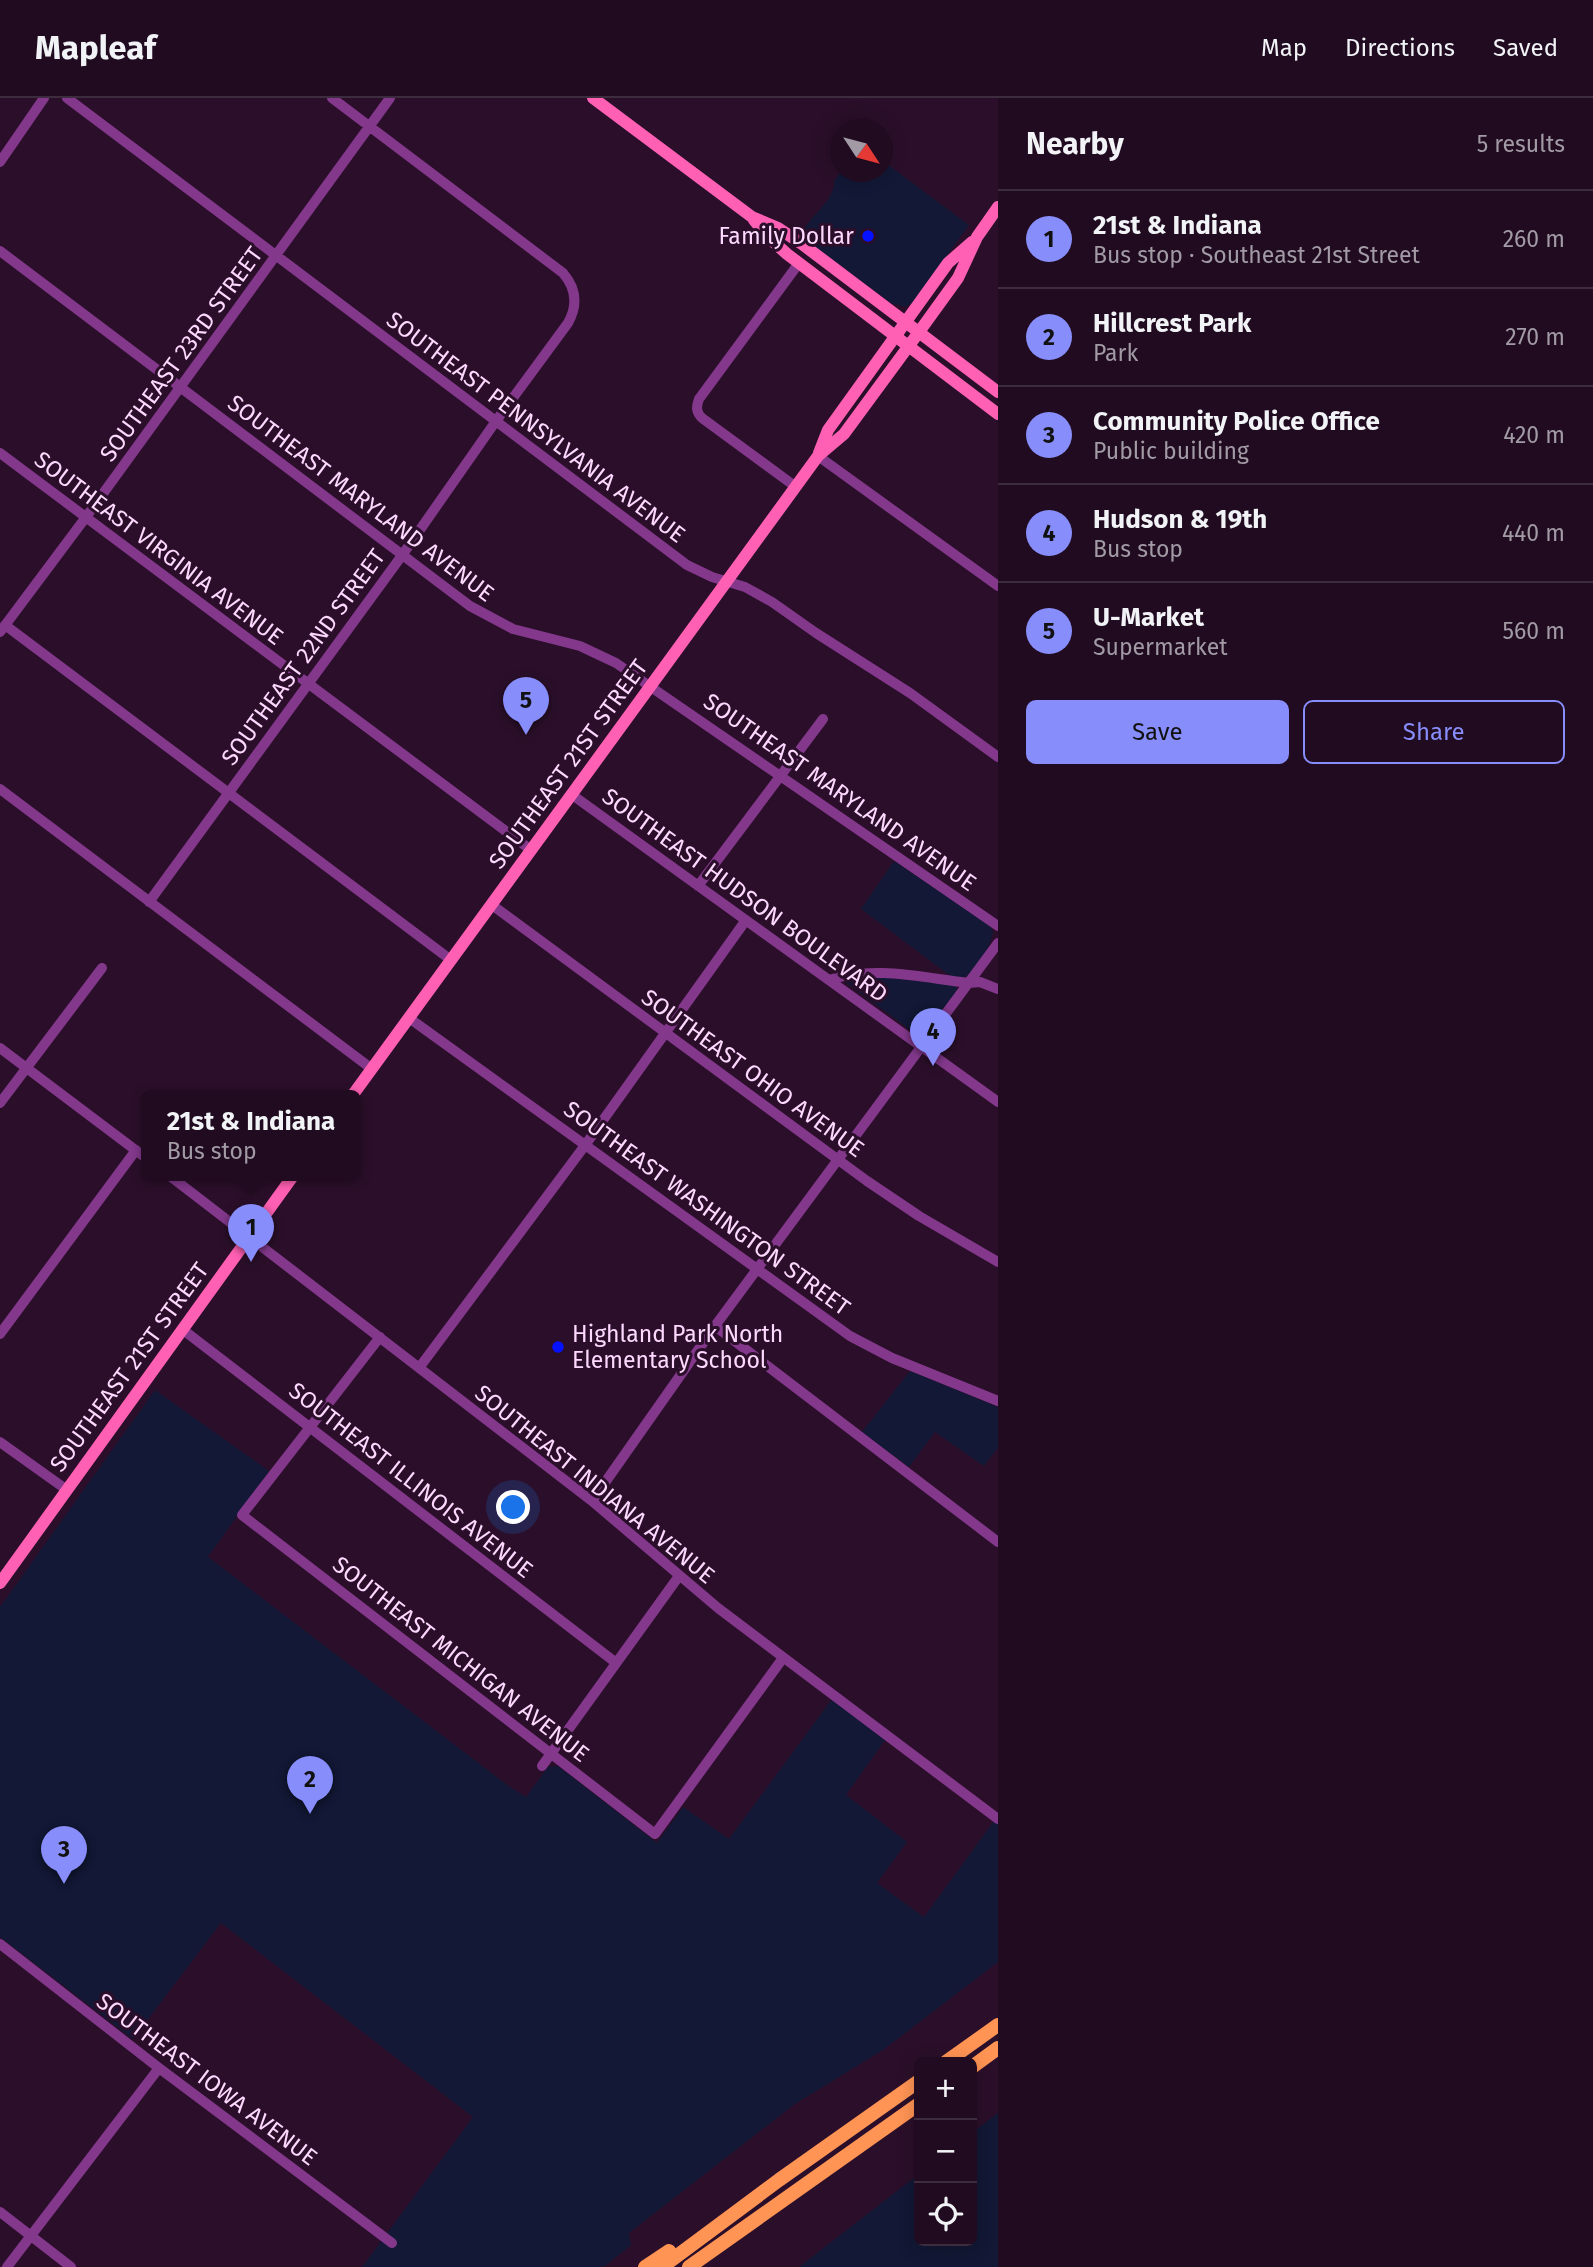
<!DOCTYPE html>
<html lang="en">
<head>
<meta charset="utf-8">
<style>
  :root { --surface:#200b20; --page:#2d192d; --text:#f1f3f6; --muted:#a29ba5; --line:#3d2b3e; --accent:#878dfa }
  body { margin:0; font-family:"Fira Sans",sans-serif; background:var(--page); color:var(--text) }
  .controls { position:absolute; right:21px; bottom:21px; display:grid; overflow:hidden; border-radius:10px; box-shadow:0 4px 18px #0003 }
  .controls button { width:63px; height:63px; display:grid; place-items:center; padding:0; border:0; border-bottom:2px solid var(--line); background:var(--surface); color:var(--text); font:35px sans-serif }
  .compass { position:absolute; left:830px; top:21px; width:63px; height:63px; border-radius:50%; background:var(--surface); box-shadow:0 4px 18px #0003; rotate:126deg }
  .you { position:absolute; left:514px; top:1410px; width:24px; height:24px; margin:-18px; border:5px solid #fff; border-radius:50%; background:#1a73e8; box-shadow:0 0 0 10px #1a73e833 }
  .badge { display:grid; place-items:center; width:46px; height:46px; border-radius:50%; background:var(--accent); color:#111; font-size:23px; font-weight:700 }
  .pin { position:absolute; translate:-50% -58px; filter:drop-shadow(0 2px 4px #0008) }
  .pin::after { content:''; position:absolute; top:37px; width:24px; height:21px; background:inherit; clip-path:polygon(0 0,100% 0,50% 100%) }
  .popup { position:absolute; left:141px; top:992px; width:220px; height:91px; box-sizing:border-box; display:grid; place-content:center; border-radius:10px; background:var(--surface); filter:drop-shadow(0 2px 5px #0005); font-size:23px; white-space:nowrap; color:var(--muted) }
  .popup b { font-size:26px; color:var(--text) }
  .popup::after { content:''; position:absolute; left:50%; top:100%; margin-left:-14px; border:14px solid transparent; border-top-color:var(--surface) }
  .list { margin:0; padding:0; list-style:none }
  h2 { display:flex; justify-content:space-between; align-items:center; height:91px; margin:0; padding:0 28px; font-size:30px }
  h2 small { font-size:23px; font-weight:400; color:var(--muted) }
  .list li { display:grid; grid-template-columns:46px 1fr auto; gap:21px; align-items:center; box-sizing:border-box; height:98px; padding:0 28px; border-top:2px solid var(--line) }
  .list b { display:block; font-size:26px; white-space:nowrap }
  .list p { margin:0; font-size:23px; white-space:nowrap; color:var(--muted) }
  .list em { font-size:23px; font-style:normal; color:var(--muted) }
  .actions { display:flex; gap:14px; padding:21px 28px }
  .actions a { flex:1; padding:16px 0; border:2px solid var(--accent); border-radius:10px; text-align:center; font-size:24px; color:var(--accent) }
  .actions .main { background:var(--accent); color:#111 }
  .icon { flex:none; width:38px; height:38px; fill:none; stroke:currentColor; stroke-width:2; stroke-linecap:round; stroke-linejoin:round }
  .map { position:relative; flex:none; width:998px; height:2169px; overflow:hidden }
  header { display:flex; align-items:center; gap:42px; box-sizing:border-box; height:98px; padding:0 35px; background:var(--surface); border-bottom:2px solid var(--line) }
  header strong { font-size:33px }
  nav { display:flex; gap:38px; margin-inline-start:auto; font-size:24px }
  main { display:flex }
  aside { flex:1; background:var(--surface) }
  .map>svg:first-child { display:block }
  .green { fill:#121835 }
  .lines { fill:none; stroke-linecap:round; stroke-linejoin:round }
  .minor { stroke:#83388c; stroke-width:10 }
  .major { stroke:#ff60b3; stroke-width:12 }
  .highway { stroke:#ff9454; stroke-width:14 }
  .poi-dot { fill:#0511ff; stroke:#2b0f2a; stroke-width:2.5 }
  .labels { text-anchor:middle; stroke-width:6; stroke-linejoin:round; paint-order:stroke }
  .poi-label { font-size:23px; fill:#fed9ff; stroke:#2b0f2a; text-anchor:end }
  .street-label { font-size:23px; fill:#fed9ff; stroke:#2b0f2a }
</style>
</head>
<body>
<header>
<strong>Mapleaf</strong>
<nav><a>Map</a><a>Directions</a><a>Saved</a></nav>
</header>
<main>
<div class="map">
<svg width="998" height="2169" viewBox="0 0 998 2169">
  <rect width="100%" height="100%" fill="#2b0f2a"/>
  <path class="green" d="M 883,63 L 969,127 L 913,204 L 905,209 L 891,205 L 805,141 L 803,134 C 810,117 835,103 834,83 L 841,74 L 883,74 Z
    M 894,763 L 989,827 L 993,833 C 993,844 976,873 966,878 C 961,881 955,879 949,877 L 861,811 Z
    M 881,879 L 952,887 L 956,888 L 957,893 L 925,934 L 919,936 L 913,934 L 845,884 L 845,881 Z
    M 910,1273 L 998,1309 L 998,1350 L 984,1368 L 935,1334 L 909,1369 L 862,1334 Z
    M 155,1292 L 269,1373 L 208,1459 L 510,1689 L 526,1699 L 548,1669 L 558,1668 L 657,1745 L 683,1709 L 729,1741 L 832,1601 L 885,1642 L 846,1697 L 907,1744 L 877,1785 L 924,1819 L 994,1723 L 998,1726 L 998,1864 L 883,1952 L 795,2006 L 629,2135 L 631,2147 L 604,2169 L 362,2169 L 473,2019 L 221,1825 L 133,1941 L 0,1839 L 0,1509 Z
    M 998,2015 L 998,2169 L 799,2169 L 919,2076 L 919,2143 L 972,2143 L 972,2035 Z"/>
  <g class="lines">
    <path class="minor" d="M 67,0 L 687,467 L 712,479 L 745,489 L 772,504 L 816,535 L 910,595 L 998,659
      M 0,64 L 44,0
      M 0,153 L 470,508 L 513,531 L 580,548 L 616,565 L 998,828
      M 0,355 L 531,752
      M 818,358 L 998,488
      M 796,389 L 702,320 C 696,314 696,309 699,301 L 799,165
      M 5,527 L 451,862
      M 0,534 L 86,419 L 390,0
      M 0,691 L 372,971
      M 571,696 L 998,1004
      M 698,788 L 823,621
      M 149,804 L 403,456 L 496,323 L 568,225 C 578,207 576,190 563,175 L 332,0
      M 492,807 L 867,1083 L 919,1118 L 998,1164
      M 829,882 C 874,867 923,880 969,885 L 980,884 L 998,891
      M 409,920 L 850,1238 L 892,1260 L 998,1303
      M 0,950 L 146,1060
      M 0,1005 L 102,870
      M 170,1078 L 592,1403 L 718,1510 L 998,1721
      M 715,1228 L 998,1444
      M 182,1231 L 615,1564
      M 0,1236 L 136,1052
      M 380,1239 L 242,1417 L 655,1736 L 783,1560
      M 419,1270 L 586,1046 L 746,822
      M 0,1344 L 67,1392
      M 592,1403 L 715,1228 L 998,845
      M 542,1668 L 679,1478
      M 0,1846 L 159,1970 L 392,2145
      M 0,2114 L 71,2169
      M 7,2169 L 159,1970"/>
    <path class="major" d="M 593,0 L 752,119 L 778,130 L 802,146 L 998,294
      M 754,122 L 767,138 L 787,156 L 998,316
      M 819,355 L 828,332 L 948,165 L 972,144
      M 352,998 L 818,358 L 844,336 L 919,234 L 958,180 L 977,139 L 998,109
      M 0,1485 L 293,1078"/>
    <path class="highway" d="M 946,1964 L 998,1927
      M 972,1969 L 998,1950
      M 645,2169 L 669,2153
      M 662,2169 L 779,2082 L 919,1983
      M 689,2169 L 919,2006"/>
  </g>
  <g class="poi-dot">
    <circle cx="868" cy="138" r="7"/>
    <circle cx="558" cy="1249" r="7"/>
  </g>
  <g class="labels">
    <g class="poi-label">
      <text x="854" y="146">Family Dollar</text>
      <text x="572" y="1244" text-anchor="start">Highland Park North<tspan x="572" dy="26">Elementary School</tspan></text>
    </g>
    <g class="street-label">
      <text transform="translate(181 256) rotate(-54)" y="8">SOUTHEAST 23RD STREET</text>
      <text transform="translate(536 329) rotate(37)" y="8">SOUTHEAST PENNSYLVANIA AVENUE</text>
      <text transform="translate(361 400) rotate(37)" y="8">SOUTHEAST MARYLAND AVENUE</text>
      <text transform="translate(159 450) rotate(37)" y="8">SOUTHEAST VIRGINIA AVENUE</text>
      <text transform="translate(303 559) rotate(-54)" y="8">SOUTHEAST 22ND STREET</text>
      <text transform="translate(568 666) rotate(-54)" y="8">SOUTHEAST 21ST STREET</text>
      <text transform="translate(840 694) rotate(35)" y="8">SOUTHEAST MARYLAND AVENUE</text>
      <text transform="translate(745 797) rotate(36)" y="8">SOUTHEAST HUDSON BOULEVARD</text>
      <text transform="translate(753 975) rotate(36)" y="8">SOUTHEAST OHIO AVENUE</text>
      <text transform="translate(707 1110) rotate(36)" y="8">SOUTHEAST WASHINGTON STREET</text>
      <text transform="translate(129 1269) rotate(-54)" y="8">SOUTHEAST 21ST STREET</text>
      <text transform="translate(411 1382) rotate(38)" y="8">SOUTHEAST ILLINOIS AVENUE</text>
      <text transform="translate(595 1386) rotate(39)" y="8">SOUTHEAST INDIANA AVENUE</text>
      <text transform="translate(461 1561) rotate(38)" y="8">SOUTHEAST MICHIGAN AVENUE</text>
      <text transform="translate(207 1981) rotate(37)" y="8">SOUTHEAST IOWA AVENUE</text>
    </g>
  </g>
</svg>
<div class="controls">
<button>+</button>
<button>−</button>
<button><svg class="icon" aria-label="locate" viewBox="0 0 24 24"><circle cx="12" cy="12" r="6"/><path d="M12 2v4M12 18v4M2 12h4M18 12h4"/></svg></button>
</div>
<svg class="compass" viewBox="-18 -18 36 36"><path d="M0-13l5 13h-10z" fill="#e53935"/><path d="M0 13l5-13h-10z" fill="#a29ba5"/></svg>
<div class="you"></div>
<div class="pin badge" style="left:251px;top:1164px">1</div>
<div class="popup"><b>21st &amp; Indiana</b>Bus stop</div>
<div class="pin badge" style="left:310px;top:1716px">2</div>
<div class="pin badge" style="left:64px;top:1786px">3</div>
<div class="pin badge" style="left:933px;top:968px">4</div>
<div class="pin badge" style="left:526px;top:637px">5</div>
</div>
<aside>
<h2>Nearby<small>5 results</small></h2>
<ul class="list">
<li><span class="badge">1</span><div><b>21st &amp; Indiana</b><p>Bus stop · Southeast 21st Street</p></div><em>260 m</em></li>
<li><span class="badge">2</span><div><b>Hillcrest Park</b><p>Park</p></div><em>270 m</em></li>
<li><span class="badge">3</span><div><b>Community Police Office</b><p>Public building</p></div><em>420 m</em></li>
<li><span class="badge">4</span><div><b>Hudson &amp; 19th</b><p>Bus stop</p></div><em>440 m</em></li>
<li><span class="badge">5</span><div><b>U-Market</b><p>Supermarket</p></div><em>560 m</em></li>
</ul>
<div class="actions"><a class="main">Save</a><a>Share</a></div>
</aside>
</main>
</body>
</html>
